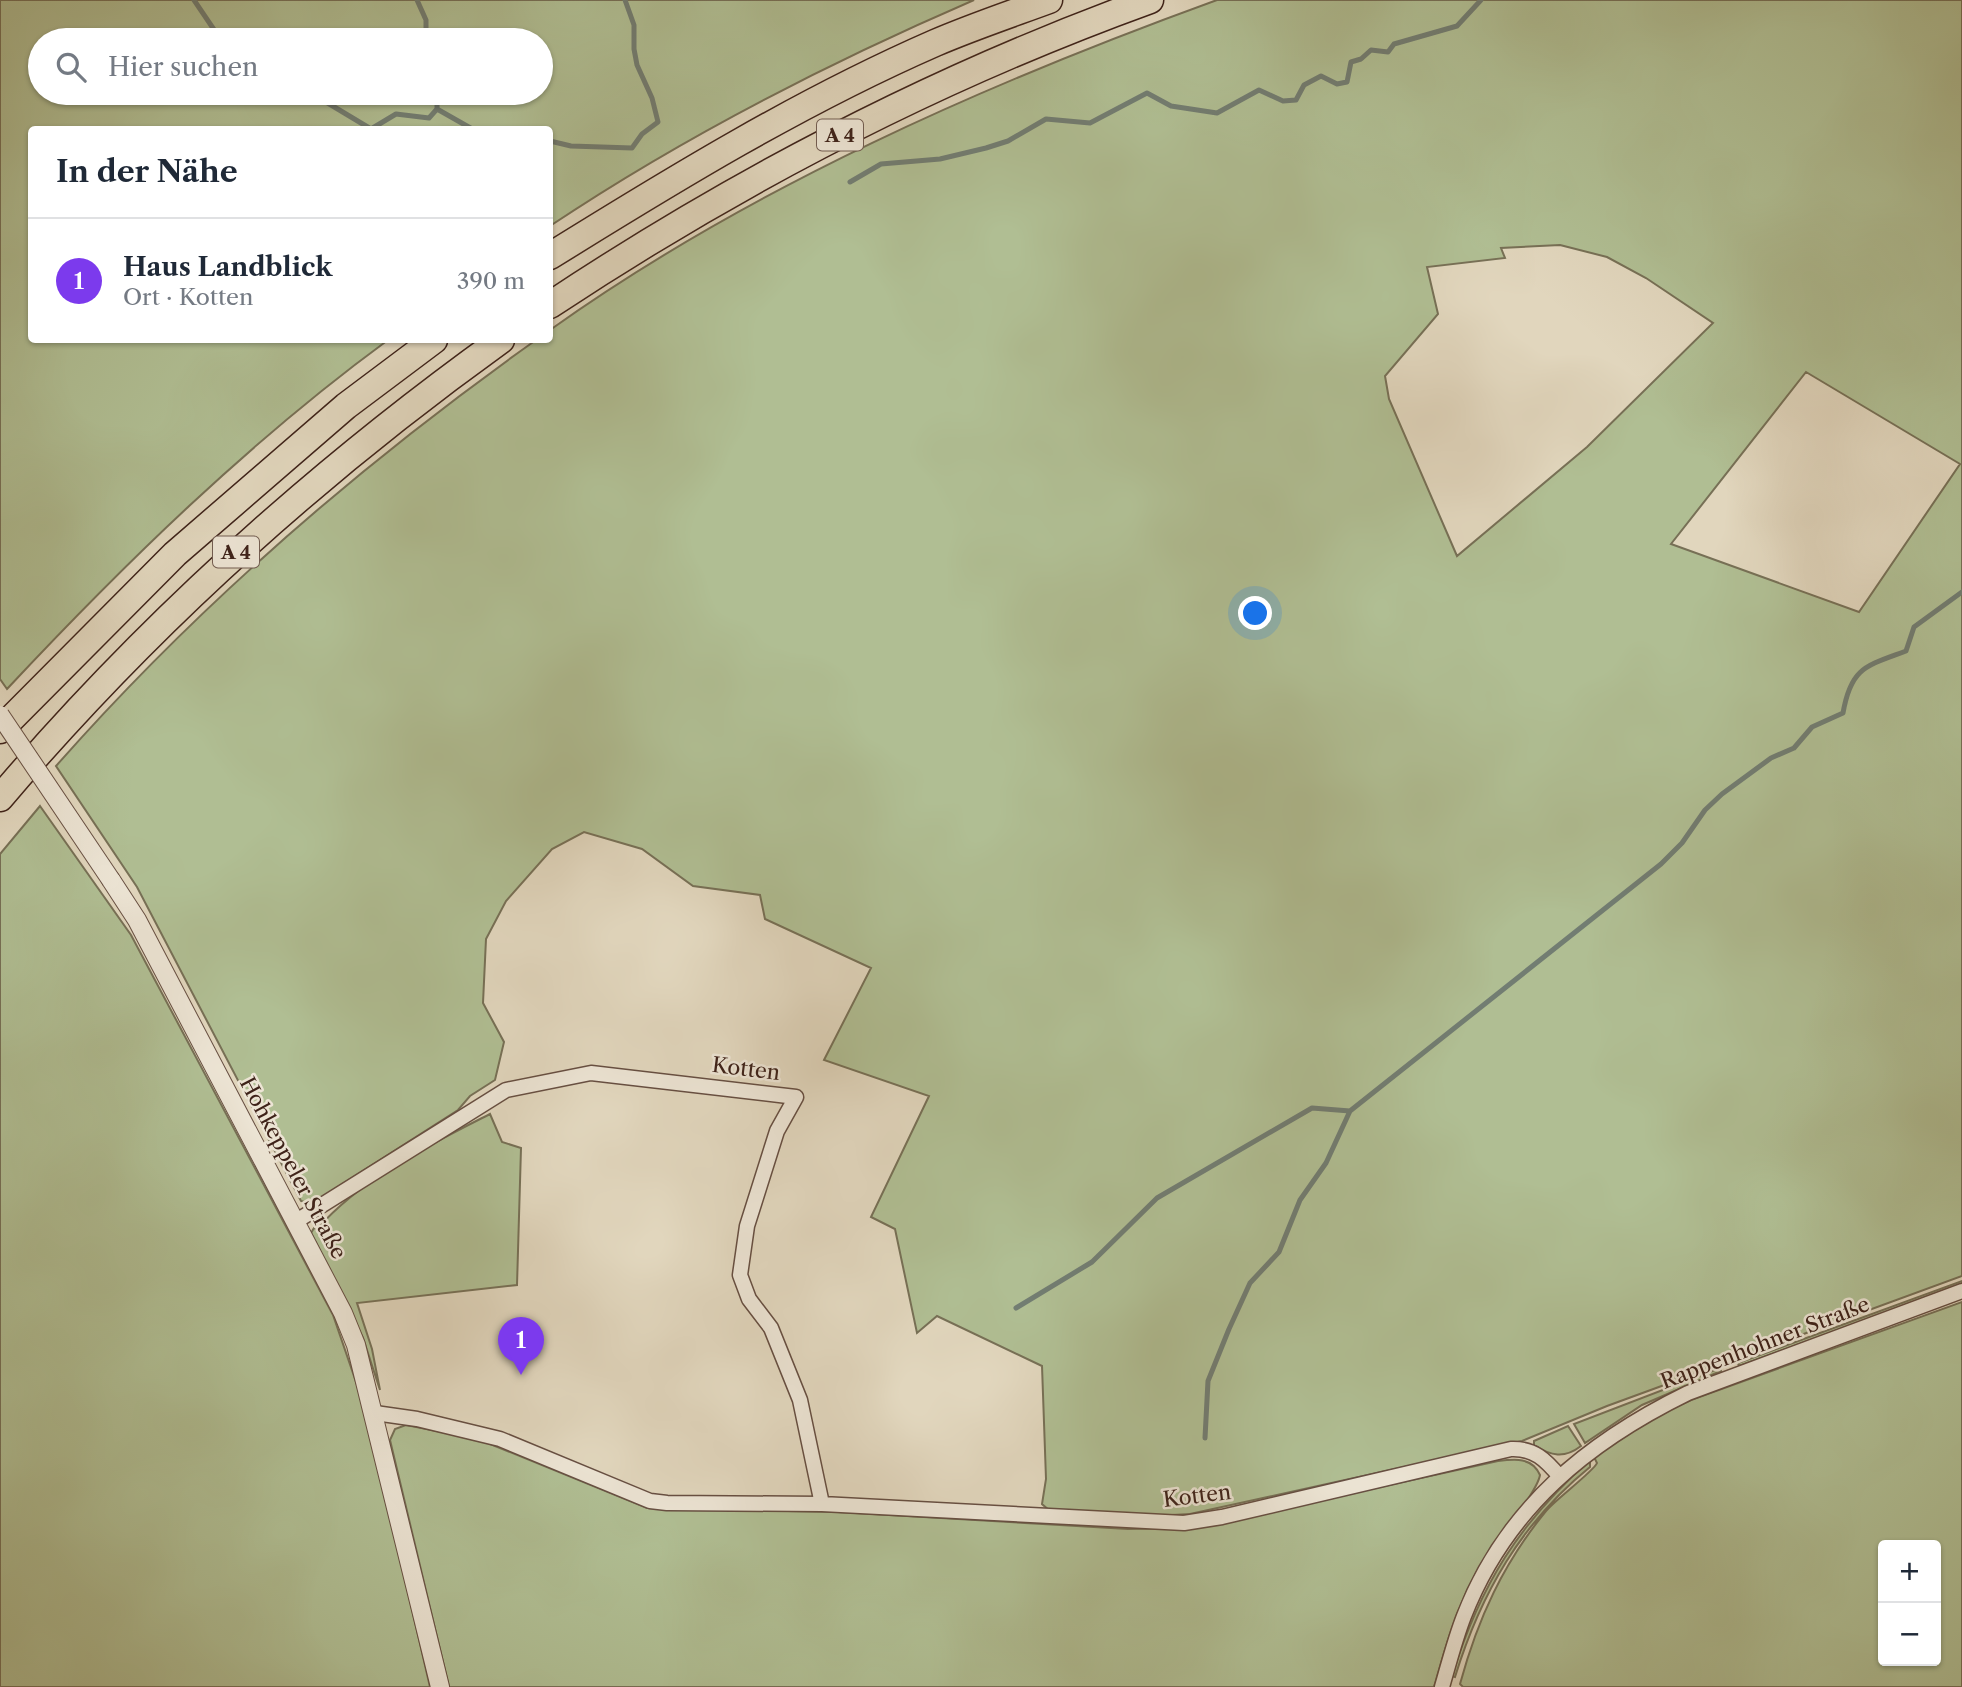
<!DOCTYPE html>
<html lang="de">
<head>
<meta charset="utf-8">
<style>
  :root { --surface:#fff; --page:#f2f2f3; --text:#1f2937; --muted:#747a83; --line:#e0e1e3; --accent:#7c3aed }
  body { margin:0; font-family:"Libre Caslon Text",serif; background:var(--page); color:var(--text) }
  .controls { position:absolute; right:21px; bottom:21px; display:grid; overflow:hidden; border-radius:7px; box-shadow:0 2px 5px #0004 }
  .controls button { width:63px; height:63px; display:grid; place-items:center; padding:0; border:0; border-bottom:2px solid var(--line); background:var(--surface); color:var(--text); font:35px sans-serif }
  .you { position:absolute; left:1256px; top:614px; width:24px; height:24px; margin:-18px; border:5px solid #fff; border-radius:50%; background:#1a73e8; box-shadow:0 0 0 10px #1a73e833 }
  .badge { display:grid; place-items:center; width:46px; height:46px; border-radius:50%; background:var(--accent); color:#fff; font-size:23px; font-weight:700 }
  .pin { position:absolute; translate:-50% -58px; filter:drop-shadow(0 2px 4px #0008) }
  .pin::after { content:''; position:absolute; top:37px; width:24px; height:21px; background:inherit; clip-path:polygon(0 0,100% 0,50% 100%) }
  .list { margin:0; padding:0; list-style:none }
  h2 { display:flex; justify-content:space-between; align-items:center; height:91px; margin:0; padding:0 28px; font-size:30px }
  h2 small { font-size:23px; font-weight:400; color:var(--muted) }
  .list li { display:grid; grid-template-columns:46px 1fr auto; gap:21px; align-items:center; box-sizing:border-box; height:126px; padding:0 28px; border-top:2px solid var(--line) }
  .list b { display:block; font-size:26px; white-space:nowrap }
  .list p { margin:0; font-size:23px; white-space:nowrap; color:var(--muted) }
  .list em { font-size:23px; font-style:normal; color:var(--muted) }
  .icon { flex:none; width:38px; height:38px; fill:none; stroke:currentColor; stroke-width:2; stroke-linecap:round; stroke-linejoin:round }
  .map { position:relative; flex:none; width:1962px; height:1687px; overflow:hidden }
  .search { position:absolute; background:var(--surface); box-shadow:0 2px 5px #0004; left:28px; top:28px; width:525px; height:77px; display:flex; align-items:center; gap:18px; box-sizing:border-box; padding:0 24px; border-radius:38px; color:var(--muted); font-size:26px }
  .panel { position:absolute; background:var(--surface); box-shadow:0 2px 5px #0004; left:28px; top:126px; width:525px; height:217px; border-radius:7px }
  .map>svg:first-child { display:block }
  .green { fill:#b0be93; stroke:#777056; stroke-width:2; fill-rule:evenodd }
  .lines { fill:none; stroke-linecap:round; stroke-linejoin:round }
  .stream { stroke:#727d72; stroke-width:5 }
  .minor-casing { stroke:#674f42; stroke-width:17 }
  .tertiary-casing { stroke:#674f42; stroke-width:20 }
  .motorway-casing { stroke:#3e2219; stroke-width:29 }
  .minor { stroke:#ece4d4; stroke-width:14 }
  .tertiary { stroke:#ece4d4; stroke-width:18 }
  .motorway { stroke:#e1d6bd; stroke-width:26 }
  .tertiary-bridge-casing { stroke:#674f42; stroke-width:20; stroke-linecap:butt }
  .tertiary-bridge { stroke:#ece4d4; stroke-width:18 }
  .labels { text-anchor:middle; stroke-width:5; stroke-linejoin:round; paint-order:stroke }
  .shield { fill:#ece4d4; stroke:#725c51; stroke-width:2 }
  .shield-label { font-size:19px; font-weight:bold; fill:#3e2219 }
  .street-label { font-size:21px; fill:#3e2219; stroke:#ece4d4 }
</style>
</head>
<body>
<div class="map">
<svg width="1962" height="1687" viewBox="0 0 1962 1687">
  <rect width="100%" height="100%" fill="#e1d6bd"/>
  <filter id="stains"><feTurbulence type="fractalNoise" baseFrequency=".00286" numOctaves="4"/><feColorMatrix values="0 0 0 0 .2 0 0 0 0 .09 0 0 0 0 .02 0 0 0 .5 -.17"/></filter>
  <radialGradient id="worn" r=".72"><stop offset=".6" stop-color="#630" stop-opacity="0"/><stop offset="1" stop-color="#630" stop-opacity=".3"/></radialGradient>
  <path class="green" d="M 0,0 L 974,0 C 826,64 683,137 550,226 L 550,130 L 32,130 L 32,340 L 388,340 C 249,442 125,563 7,689 L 0,679 ZM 541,40 L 541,93 L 40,93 L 40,40 Z
    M 1217,0 L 1962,0 L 1962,1276 L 1607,1406 L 1522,1441 L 1190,1514 L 1136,1517 L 1050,1511 L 1042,1504 L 1046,1479 L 1042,1366 L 937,1316 L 917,1333 L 895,1229 L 871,1217 L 929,1096 L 824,1060 L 871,968 L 765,919 L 760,895 L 693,886 L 642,849 L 584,832 L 552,849 L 506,901 L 486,939 L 483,1003 L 504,1042 L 495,1080 L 470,1096 L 458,1110 L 311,1204 L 301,1201 L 137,887 L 56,766 C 199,604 360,465 536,340 L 550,340 L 550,330 C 749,188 988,83 1217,0 ZM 1560,245 L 1607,257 L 1646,278 L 1713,323 L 1587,447 L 1457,556 L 1389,399 L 1385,376 L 1438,314 L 1427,267 L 1505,258 L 1501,248 ZM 1806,372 L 1960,464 L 1859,612 L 1671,544 Z
    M 40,806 L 131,935 L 333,1315 L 367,1414 L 430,1687 L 0,1687 L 0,854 Z
    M 490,1114 L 502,1142 L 521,1148 L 517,1285 L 357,1303 L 372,1349 L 380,1390 L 363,1338 L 311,1233 L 314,1228 L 317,1229 C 363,1177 429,1145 490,1114 Z
    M 1962,1281 L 1962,1285 L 1739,1366 L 1738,1363 Z
    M 1962,1302 L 1962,1687 L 1463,1687 L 1460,1684 C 1478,1618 1503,1564 1546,1511 C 1556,1499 1594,1471 1597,1463 L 1594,1457 L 1659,1414 L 1691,1400 ZM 1883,1545 L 1936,1545 L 1936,1661 L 1883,1661 Z
    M 1720,1368 L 1721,1371 L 1642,1405 L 1585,1443 L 1574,1424 Z
    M 406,1425 L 478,1439 L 647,1508 L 838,1512 L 1128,1529 L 1194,1528 L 1498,1461 C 1515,1459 1532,1457 1540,1475 C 1537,1494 1488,1551 1475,1575 C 1456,1610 1445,1648 1434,1687 L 449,1687 L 390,1440 L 395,1429 Z
    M 1568,1426 L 1581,1446 C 1564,1459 1551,1456 1534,1445 L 1534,1441 Z
    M 1590,1460 L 1590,1467 C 1521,1523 1481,1593 1455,1677 L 1452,1676 C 1480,1585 1519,1523 1590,1460 Z"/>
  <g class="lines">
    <path class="stream" d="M 194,0 L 221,40
      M 417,0 L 426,20 L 426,40
      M 311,93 L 371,129 L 396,114 L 429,118 L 437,109 L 474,130
      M 437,93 L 437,109
      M 550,141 L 571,146 L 632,148 L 642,134 L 658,122 L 652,98 L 637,65 L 634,49 L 634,25 L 625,0
      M 850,182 L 881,164 L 940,159 L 986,148 L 1008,141 L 1046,119 L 1090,123 L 1147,93 L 1171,106 L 1217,113 L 1259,90 L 1283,101 L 1296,100 L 1304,85 L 1321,76 L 1337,84 L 1347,82 L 1351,62 L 1361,59 L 1371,50 L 1388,52 L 1394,44 L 1457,26 L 1481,0
      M 1016,1308 L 1092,1262 L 1157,1198 L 1312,1108 L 1350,1111 L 1661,864 L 1682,843 L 1705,810 L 1722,794 L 1771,758 L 1794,748 L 1812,727 L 1843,713 C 1851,667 1866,666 1906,651 L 1914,627 L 1962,592
      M 1205,1438 L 1208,1381 L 1229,1329 L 1250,1283 L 1279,1252 L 1300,1200 L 1326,1163 L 1350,1111"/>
    <g class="minor-casing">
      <path id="minor" d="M 295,1222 L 506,1090 L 591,1073 L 796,1097 L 777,1131 L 747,1226 L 740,1275 L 749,1299 L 771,1328 L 800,1400 L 822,1504
        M 375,1413 L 417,1419 L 500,1439 L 650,1501 L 667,1503 L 822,1504 L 1184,1523 L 1222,1517 L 1511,1449 C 1534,1448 1546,1460 1560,1477
        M 1442,1687 C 1449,1663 1455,1639 1464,1616 C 1506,1508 1588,1442 1688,1393 L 1962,1291"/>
    </g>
    <g class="tertiary-casing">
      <path id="tertiary" d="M 111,880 L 137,920 L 343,1313 L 356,1345 L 440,1687"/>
    </g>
    <g class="motorway-casing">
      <path id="motorway" d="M 550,256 C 674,179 800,102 935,43 C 972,27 1011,14 1049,0
        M 550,305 C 737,181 937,77 1150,0
        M 0,730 L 175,554 L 346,406 L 434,340
        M 0,798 C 148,624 316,473 501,340"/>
    </g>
    <use href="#minor" class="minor"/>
    <use href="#tertiary" class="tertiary"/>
    <use href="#motorway" class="motorway"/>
    <g class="tertiary-bridge-casing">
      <path id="tertiary-bridge" d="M 0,715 L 111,880"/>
    </g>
    <use href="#tertiary-bridge" class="tertiary-bridge"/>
  </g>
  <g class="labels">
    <g class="shield">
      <rect x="817" y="119.5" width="46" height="31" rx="5"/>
      <rect x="213" y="536.5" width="46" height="31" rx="5"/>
    </g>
    <g class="shield-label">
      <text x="840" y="142">A 4</text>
      <text x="236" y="559">A 4</text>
    </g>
    <g class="street-label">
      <text transform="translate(746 1069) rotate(7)" y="7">Kotten</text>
      <text transform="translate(293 1168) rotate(62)" y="7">Hohkeppeler Straße</text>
      <text transform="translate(1765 1343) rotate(-21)" y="7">Rappenhohner Straße</text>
      <text transform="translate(1197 1496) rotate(-7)" y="7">Kotten</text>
    </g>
  </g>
  <rect width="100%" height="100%" filter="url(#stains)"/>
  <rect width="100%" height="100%" fill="url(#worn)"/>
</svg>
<div class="controls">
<button>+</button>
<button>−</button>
</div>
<div class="you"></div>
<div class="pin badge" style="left:521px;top:1375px">1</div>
<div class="search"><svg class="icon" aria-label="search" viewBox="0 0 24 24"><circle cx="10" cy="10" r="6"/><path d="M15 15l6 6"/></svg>Hier suchen</div>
<section class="panel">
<h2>In der Nähe<small></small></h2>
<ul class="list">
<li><span class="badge">1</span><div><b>Haus Landblick</b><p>Ort · Kotten</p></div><em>390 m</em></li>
</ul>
</section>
</div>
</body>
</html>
